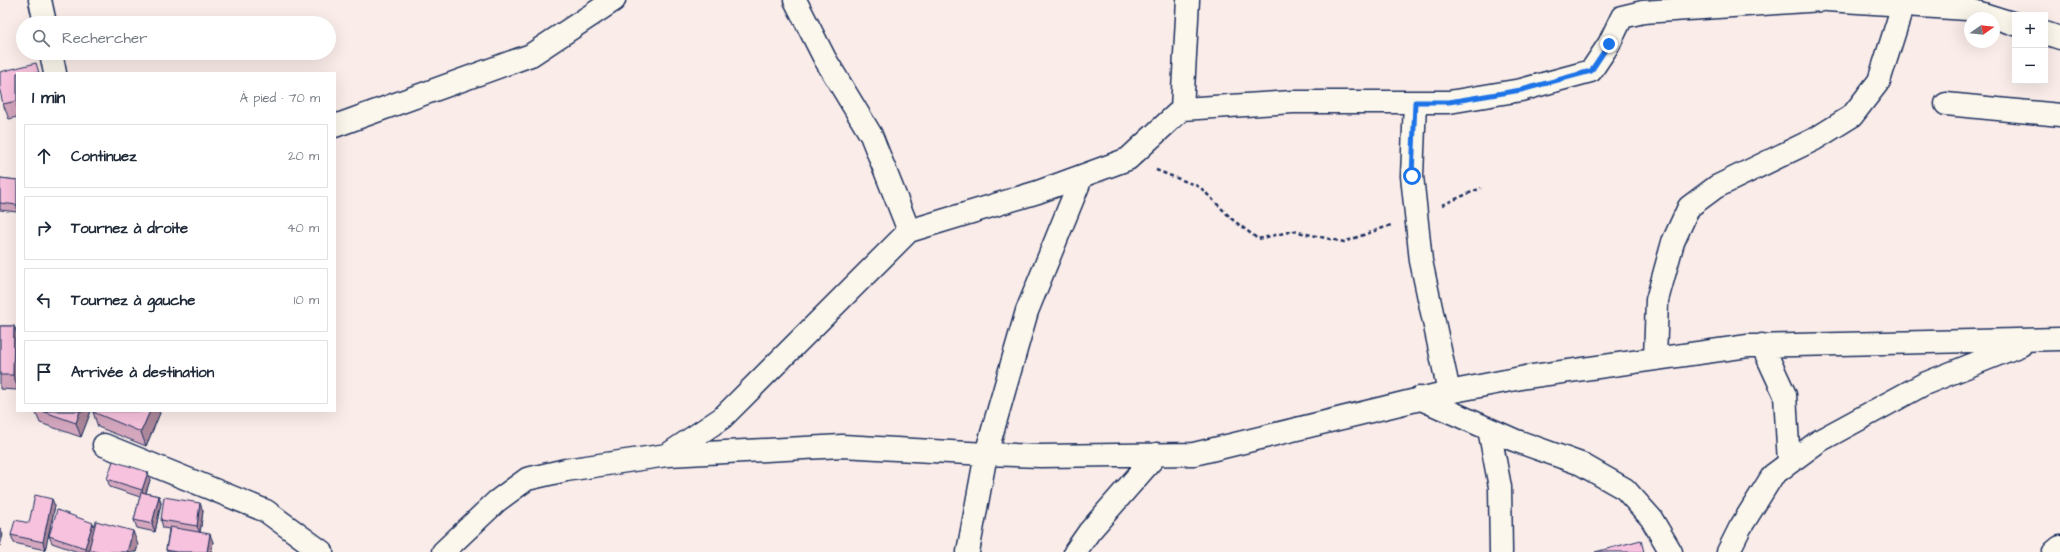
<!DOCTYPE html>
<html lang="fr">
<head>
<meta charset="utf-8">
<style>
  :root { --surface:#fff; --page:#f2f2f3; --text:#1f2937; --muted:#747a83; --line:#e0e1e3 }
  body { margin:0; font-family:"Architects Daughter",sans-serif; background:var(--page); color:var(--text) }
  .controls { position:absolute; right:12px; top:12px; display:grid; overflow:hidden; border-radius:0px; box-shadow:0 4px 16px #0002 }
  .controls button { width:36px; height:36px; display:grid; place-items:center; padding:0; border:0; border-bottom:1px solid var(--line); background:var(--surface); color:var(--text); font:20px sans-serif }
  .compass { position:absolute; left:1964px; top:12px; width:36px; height:36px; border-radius:50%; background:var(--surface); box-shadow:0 4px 16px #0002; rotate:76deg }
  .stop { position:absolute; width:12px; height:12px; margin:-9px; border:3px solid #1a73e8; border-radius:50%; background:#fff }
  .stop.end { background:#1a73e8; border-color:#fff; box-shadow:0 1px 4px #0008 }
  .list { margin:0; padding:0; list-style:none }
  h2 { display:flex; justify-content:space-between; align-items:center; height:52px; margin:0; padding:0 16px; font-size:17px }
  h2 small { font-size:13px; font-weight:400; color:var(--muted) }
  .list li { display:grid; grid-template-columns:26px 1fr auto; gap:12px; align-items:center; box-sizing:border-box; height:64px; margin:0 8px 8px; padding:0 8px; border:1px solid var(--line); border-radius:0px }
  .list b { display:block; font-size:15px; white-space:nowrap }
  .list em { font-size:13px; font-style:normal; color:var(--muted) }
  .icon { flex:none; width:22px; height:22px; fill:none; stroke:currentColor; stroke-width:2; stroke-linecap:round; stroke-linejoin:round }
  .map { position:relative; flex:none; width:2060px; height:552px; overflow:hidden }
  .search { position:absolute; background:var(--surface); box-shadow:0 4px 16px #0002; left:16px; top:16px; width:320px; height:44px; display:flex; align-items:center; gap:10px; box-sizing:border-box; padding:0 14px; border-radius:22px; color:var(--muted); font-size:15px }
  .panel { position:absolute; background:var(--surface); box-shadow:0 4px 16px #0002; left:16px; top:72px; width:320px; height:340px; border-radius:0px }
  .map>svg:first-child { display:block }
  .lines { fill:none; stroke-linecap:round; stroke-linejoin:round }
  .street-casing { stroke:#1b2f5e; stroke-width:25 }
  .path { stroke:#1b2f5e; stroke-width:2.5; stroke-dasharray:4 3; stroke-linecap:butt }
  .street { stroke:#fbf7ec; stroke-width:22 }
  .wall { fill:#d4a7be; stroke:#1b2f5e }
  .shaded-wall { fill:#ad889b; stroke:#1b2f5e }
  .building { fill:#f7c2dd; stroke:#1b2f5e }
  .route { stroke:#1a73e8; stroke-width:5 }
</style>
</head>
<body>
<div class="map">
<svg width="2060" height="552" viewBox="0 0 2060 552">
  <rect width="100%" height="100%" fill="#faece9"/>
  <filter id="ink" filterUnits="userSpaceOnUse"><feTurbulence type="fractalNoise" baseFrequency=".025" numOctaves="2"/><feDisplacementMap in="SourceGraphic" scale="8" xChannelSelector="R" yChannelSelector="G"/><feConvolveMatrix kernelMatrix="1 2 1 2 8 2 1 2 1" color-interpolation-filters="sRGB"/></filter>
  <g filter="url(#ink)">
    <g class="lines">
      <g class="street-casing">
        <path id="street" d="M 40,0 L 45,23
          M 795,0 L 825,59 L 871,135 L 909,231
          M 1827,0 L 1967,9 L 2015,24
          M 2045,33 L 2060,38
          M 51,53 L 55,73
          M 1415,102 L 1412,176 L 1421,261 L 1449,392
          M 1946,104 L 2060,115
          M 1182,109 L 1293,102 L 1449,102 L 1521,90 L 1591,71 L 1609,44 L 1622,17 L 1643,12 L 1822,0
          M 335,126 L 531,55 L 614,0
          M 1082,176 L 1027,311 L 986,454 L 1041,456 L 1194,454 L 1449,392 L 1526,377 L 1748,346 L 2060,339
          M 1762,345 L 1785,395 L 1789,463
          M 1655,359 L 1657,300 L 1673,242 L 1689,207 L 1716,187 L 1815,139 L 1852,116 L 1879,81 L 1903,5
          M 1419,398 L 1514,440 L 1581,464 L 1625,489 L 1651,518 L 1671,552
          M 1489,429 L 1500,487 L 1501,552
          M 104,445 L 266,511 L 322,552
          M 668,455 L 842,446 L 986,454 L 968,552
          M 443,552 L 497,501 L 527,479 L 566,470 L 667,455 L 722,418 L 909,231 L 1038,192 L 1128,159 L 1182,109 L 1188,0
          M 1075,552 L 1089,532 L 1157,454
          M 1728,552 L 1740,528 L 1773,475 L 1819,441 L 1924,384 L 2021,345
          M 2054,552 L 2060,547"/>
      </g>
      <path class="path" d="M 1156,170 L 1200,187 L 1233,220 L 1258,239 L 1293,231 L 1344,242 L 1391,225
        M 1442,205 L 1481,188"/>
      <use href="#street" class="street"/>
    </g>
    <path class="wall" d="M 17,73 L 17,117 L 9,119 L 3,104 Z
      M 0,178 L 17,180 L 17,212 L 0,210 Z
      M 0,326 L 14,326 L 17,333 L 17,390 L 0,389 Z
      M 35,411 L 91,411 L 81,437 L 40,423 Z
      M 93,412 L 160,413 L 146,446 L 98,427 Z
      M 107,479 L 150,480 L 146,493 L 159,496 L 161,503 L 155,532 L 137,528 L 134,520 L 140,497 L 110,487 Z
      M 55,506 L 45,550 L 14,543 L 11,535 Z
      M 203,511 L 200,533 L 213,542 L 211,552 L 167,552 L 166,550 L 169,529 L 163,528 L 161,520 Z
      M 93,523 L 95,526 L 138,545 L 136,552 L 90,552 L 89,551 L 89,552 L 78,552 L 52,543 L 49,536 Z"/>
    <path class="shaded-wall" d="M 14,326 L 17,333 L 17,386 L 13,375 Z
      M 80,411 L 91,411 L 81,437 L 76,423 Z
      M 150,411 L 159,411 L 160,413 L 146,446 L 141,432 Z
      M 148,472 L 150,480 L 144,498 L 142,490 Z
      M 159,496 L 161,503 L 155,532 L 152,524 Z
      M 52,499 L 55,506 L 45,550 L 43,542 Z
      M 200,503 L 203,511 L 200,533 L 197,526 Z
      M 93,523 L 96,530 L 89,549 L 89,552 L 87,552 L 85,548 Z
      M 0,528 L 3,535 L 0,546 Z
      M 133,531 L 138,545 L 136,552 L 127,552 Z
      M 210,534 L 213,542 L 211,552 L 207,552 Z"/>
    <path class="building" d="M 36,63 L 39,73 L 17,73 L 17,101 L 3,104 L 0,91 L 0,72 Z
      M 0,178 L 17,180 L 17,205 L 0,203 Z
      M 0,326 L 14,326 L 13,375 L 0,375 Z
      M 42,411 L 80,411 L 76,423 Z
      M 93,411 L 150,411 L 141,432 L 93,412 Z
      M 113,461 L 148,472 L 142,490 L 107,479 Z
      M 141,492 L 159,496 L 152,524 L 134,520 Z
      M 35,495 L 52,499 L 43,542 L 11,535 L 15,520 L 29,523 Z
      M 164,497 L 200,503 L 197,526 L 161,520 Z
      M 57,510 L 93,523 L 85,548 L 49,536 Z
      M 96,521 L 133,531 L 127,552 L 101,552 L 89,549 Z
      M 170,527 L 210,534 L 207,552 L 176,552 L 166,550 Z
      M 1641,540 L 1644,552 L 1595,552 Z"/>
  </g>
  <g class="lines" filter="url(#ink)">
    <path class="route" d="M 1412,176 L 1415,102 L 1449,102 L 1521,90 L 1591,71 L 1609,44"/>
  </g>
</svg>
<div class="controls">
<button>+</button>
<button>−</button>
</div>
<svg class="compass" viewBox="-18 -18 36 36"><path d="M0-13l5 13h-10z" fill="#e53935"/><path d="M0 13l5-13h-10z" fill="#747a83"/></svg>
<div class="stop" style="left:1412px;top:176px"></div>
<div class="stop end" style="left:1609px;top:44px"></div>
<div class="search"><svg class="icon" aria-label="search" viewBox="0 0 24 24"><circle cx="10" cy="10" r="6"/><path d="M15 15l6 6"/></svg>Rechercher</div>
<section class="panel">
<h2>1 min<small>À pied · 70 m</small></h2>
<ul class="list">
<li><svg class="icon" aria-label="ahead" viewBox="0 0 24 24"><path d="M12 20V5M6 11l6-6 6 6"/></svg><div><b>Continuez</b></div><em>20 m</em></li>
<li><svg class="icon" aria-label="right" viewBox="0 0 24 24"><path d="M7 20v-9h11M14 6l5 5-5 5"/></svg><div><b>Tournez à droite</b></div><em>40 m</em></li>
<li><svg class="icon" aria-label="left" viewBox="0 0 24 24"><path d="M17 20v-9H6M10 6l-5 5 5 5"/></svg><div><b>Tournez à gauche</b></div><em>10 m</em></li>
<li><svg class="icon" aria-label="arrive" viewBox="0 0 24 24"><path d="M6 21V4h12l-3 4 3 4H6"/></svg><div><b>Arrivée à destination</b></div></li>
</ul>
</section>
</div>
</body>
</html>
